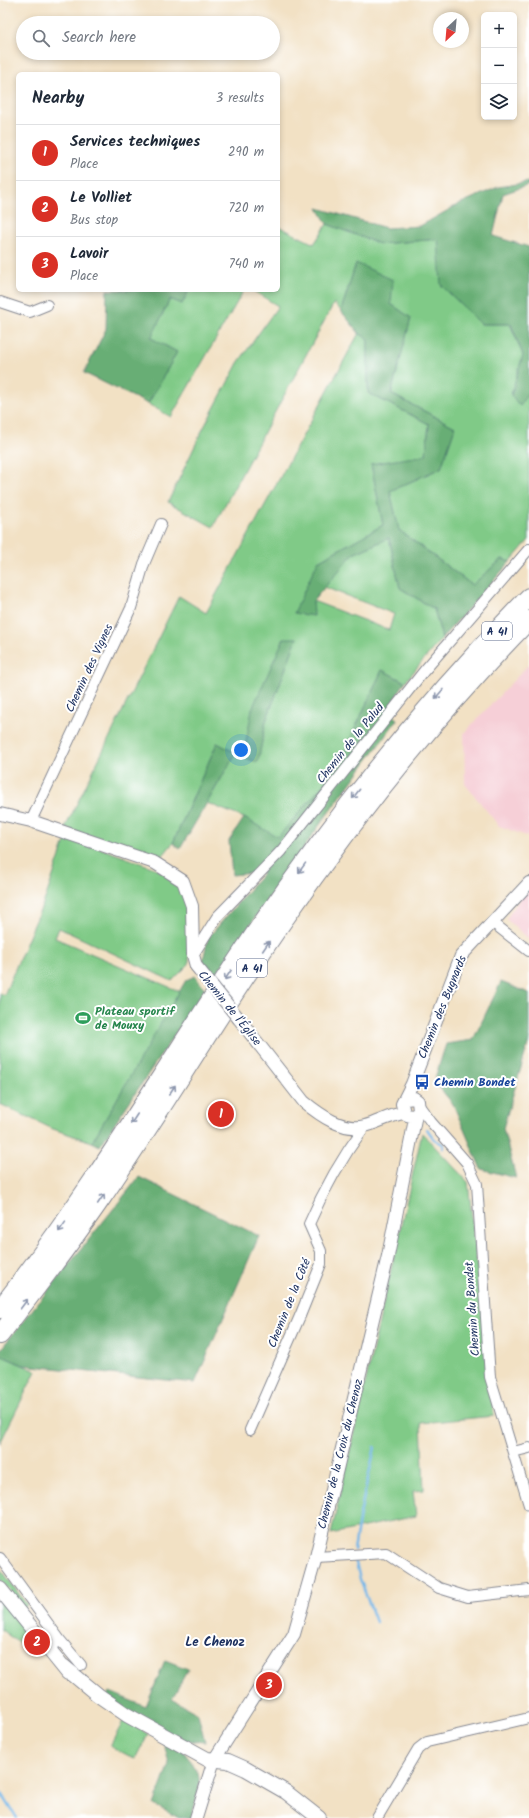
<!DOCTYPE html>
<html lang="en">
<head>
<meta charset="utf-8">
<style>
  :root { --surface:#fff; --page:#f6f6f7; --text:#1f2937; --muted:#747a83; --line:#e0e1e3; --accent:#d93025 }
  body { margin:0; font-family:Kalam,sans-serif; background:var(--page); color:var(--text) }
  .controls { position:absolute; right:12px; top:12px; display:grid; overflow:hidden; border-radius:6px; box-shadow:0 2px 6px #0003 }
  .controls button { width:36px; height:36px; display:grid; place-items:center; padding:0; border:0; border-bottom:1px solid var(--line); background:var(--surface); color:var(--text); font:20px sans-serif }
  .compass { position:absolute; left:433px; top:12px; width:36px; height:36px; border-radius:50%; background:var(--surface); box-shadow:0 2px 6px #0003; rotate:206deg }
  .you { position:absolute; left:241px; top:750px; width:14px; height:14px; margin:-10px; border:3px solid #fff; border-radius:50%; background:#1a73e8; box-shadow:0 0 0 6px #1a73e833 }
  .badge { display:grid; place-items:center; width:26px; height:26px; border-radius:50%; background:var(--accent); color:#fff; font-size:13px; font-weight:700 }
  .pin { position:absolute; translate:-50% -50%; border:2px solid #fff; box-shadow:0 1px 4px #0006 }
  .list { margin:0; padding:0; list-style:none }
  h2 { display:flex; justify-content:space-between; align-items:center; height:52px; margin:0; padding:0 16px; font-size:17px }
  h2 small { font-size:13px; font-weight:400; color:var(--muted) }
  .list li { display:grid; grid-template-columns:26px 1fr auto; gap:12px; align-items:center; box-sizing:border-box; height:56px; padding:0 16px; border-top:1px solid var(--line) }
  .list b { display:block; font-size:15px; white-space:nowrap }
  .list p { margin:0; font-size:13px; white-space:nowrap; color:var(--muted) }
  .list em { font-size:13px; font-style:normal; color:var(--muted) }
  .icon { flex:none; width:22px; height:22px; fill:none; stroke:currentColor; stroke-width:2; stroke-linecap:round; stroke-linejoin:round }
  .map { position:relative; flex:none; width:529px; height:1818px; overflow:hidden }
  .search { position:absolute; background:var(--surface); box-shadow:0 2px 6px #0003; left:16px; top:16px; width:264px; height:44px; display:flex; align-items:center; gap:10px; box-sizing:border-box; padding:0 14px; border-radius:22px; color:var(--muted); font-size:15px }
  .panel { position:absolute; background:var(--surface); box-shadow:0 2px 6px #0003; left:16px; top:72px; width:264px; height:220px; border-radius:6px }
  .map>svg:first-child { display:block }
  .built { fill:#f6cfd7 }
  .green { fill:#80ca87; stroke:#4e7c72; fill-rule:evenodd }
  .forest { fill:#68ae74; stroke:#426e69 }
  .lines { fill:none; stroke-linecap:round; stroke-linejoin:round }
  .stream { stroke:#73b7e9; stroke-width:2.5 }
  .minor-casing { stroke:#868891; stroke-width:12 }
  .tertiary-casing { stroke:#868891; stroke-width:14 }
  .secondary-casing { stroke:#868891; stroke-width:16 }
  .motorway-casing { stroke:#868891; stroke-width:20 }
  .minor { stroke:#fff; stroke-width:10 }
  .tertiary { stroke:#fff; stroke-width:12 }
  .secondary { stroke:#fff; stroke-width:14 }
  .motorway { stroke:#fff; stroke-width:18 }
  .tertiary-bridge-casing { stroke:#868891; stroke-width:14; stroke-linecap:butt }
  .tertiary-bridge { stroke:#fff; stroke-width:12 }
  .oneway { stroke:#8d97ae }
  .labels { text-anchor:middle; stroke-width:4; stroke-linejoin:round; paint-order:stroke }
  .shield { fill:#fff; stroke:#5f6d8e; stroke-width:1 }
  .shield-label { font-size:11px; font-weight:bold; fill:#1b2f5e }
  .street-label { font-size:12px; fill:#1b2f5e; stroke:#fff }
  .leisure-label { font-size:12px; font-weight:bold; fill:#27864d; stroke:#fff; text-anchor:start }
  .transit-label { font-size:12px; font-weight:bold; fill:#164399; stroke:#fff; text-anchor:start }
  .neighbourhood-label { font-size:13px; font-weight:bold; fill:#1b2f5e; stroke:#fff }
</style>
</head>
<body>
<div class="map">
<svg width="529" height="1818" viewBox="0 0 529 1818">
  <rect width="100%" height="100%" fill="#fff"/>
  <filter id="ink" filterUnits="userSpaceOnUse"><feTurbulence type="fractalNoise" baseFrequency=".025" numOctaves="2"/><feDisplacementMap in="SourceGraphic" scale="8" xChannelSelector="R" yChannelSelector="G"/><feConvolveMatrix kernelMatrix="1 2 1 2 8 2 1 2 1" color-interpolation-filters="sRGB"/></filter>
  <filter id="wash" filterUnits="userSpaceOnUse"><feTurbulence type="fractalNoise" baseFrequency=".012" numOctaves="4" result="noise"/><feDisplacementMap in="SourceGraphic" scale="16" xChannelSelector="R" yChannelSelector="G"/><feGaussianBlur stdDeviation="0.9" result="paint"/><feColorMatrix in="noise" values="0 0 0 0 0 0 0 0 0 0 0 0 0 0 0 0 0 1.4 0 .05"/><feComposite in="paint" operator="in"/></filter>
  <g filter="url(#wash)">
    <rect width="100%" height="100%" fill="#f2e1c4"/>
    <path class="built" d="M 529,664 L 529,837 L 499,826 L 465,784 L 464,733 Z
      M 529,886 L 529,939 L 506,919 Z"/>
    <path class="green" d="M 327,224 L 380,244 L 438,239 L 481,324 L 510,324 L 523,355 L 511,395 L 520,406 L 529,391 L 529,540 L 510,562 L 502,559 L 472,585 L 399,530 L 390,491 L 441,468 L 455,427 L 391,394 L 411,318 L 391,304 L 356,263 L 341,311 L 334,303 L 213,527 L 168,502 L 203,429 L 238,363 L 278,306 L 252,290 L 278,290 L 278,226 L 314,244 Z
      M 189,290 L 244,290 L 171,417 L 148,404 L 177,352 L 151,338 L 170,299 L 182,304 Z
      M 359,333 L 368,339 L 368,393 L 429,424 L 426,456 L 371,464 L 383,525 L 318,561 L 313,601 L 389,630 L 394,614 L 324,587 L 353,554 L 389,538 L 400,588 L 434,609 L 442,638 L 405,682 L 382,670 L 336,770 L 278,838 L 244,818 L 207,803 L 236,753 L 217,743 L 173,843 L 159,860 L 65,828 L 179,596 L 206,613 ZM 297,638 L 266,721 L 258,761 L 252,709 Z
      M 67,836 L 157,869 L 181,886 L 189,904 L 189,964 L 172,981 L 59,928 L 55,938 L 181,992 L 92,1142 L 53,1129 L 0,1104 L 0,993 L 4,995 L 45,899 Z
      M 422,1133 L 468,1182 L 494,1416 L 421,1423 L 424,1490 L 413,1491 L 416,1516 L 331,1534 Z
      M 0,1355 L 36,1371 L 0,1443 Z
      M 0,1568 L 27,1605 L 24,1608 L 0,1579 Z
      M 0,1600 L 30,1635 L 23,1646 L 0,1629 Z
      M 124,1720 L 148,1734 L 135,1759 L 110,1746 Z"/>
    <path class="forest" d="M 529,182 L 529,185 L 503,194 L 493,236 L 529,247 L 529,391 L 520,406 L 511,395 L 523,355 L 511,324 L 481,324 L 441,285 L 438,239 L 380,244 L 327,224 L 318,208 L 386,228 L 420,226 L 459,204 L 498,187 Z
      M 356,263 L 393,280 L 391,304 L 411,318 L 391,394 L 455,427 L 441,468 L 390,491 L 399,530 L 472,585 L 502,559 L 510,562 L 442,638 L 434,609 L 400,588 L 389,538 L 353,554 L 313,601 L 314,616 L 294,613 L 318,561 L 383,525 L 371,464 L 426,455 L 429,424 L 368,393 L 368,339 L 359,333 L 341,311 Z
      M 107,290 L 189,290 L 182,304 L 170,299 L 151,338 L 177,352 L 148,404 L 84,373 L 106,329 Z
      M 284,638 L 297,638 L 266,721 L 258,762 L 243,758 L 252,709 Z
      M 382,670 L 405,682 L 389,708 L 397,720 L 321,823 L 214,977 L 203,960 L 208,938 L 264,872 L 232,875 L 229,841 L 244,818 L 278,837 L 336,770 Z
      M 217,743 L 236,753 L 180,849 L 173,843 Z
      M 195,976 L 205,989 L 100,1146 L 92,1142 L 186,980 Z
      M 501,982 L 529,993 L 529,1041 L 503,1128 L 516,1178 L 481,1169 L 453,1104 L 434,1081 L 446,1044 L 473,1040 Z
      M 139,1177 L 259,1236 L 195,1383 L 23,1365 L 0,1355 L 0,1350 Z
      M 165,1660 L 188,1669 L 172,1699 L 198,1714 L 205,1742 L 180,1740 L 177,1744 C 205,1777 203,1777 191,1818 L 179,1818 L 154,1805 L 169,1764 L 161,1731 L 106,1698 L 110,1692 L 146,1707 Z"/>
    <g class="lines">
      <path class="stream" d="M 427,1129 L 434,1139 L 444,1145 L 443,1148
        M 354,1550 L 360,1514 L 375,1447
        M 355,1559 L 360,1579 L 376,1622
        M 0,1791 L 17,1818"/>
    </g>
  </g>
  <g filter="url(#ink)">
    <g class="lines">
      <g class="minor-casing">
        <path id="minor" d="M 0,302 L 30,312 L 47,305
          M 31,821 L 131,608 L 144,564 L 161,524
          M 492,922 L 529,951
          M 193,955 L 217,917 L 281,851 L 424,671 L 529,549
          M 420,1107 L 431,1122 L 467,1163 L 477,1184 L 490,1377 L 529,1505
          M 250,1430 L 300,1316 L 321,1264 L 321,1251 L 309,1224 C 324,1189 343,1156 365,1126
          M 513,1452 L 529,1448
          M 316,1557 L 386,1553 L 439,1588 L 468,1597 L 529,1590
          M 0,1558 L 60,1640
          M 55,1644 L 60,1640 L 81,1665
          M 377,1818 L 418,1749 L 427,1742 L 529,1718"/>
      </g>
      <g class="tertiary-casing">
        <path id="tertiary" d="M 0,814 L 31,821 L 155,863 L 183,881 L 192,906 L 193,955 L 196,966 L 201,972
          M 239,1019 L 304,1102 C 320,1115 343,1132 365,1126 C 379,1122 390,1115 404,1113
          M 406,1099 L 414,1098 L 418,1101 L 419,1111 C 415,1117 409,1117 404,1113 L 402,1104 L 412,1084 L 461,956 L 529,883
          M 196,1818 L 214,1760 L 294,1634 L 316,1557 L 388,1256 L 416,1114"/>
      </g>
      <g class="secondary-casing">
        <path id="secondary" d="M 0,1589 L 68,1673
          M 63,1666 L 98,1695 L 127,1715 L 207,1759 L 228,1761 L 246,1769 L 286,1792 L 319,1818"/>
      </g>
      <g class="motorway-casing">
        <path id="motorway" d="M 0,1309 C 89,1195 163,1071 243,951 C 328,825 422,706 529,597
          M 0,1335 C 34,1291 68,1247 99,1202 C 162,1110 219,1013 283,921 C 357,814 438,713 529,620"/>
      </g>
      <use href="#minor" class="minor"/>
      <use href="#tertiary" class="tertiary"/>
      <use href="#secondary" class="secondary"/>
      <use href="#motorway" class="motorway"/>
      <g class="tertiary-bridge-casing">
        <path id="tertiary-bridge" d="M 201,972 L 239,1019"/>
      </g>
      <use href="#tertiary-bridge" class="tertiary-bridge"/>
    </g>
    <defs><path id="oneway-shaft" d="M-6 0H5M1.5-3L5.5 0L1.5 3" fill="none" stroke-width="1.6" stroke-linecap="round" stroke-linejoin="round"/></defs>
    <g class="oneway">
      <use href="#oneway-shaft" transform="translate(439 694) rotate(131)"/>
      <use href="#oneway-shaft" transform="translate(356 794) rotate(128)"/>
      <use href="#oneway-shaft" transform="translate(302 868) rotate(126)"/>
      <use href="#oneway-shaft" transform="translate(266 946) rotate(-56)"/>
      <use href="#oneway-shaft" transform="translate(228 975) rotate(123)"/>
      <use href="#oneway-shaft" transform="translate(172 1090) rotate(-57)"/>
      <use href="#oneway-shaft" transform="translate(134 1119) rotate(123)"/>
      <use href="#oneway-shaft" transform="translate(101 1199) rotate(-56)"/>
      <use href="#oneway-shaft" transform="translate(62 1227) rotate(125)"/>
      <use href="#oneway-shaft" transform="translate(24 1304) rotate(-53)"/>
    </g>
  </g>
  <defs>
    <g id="stadium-bare" transform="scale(1.2)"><path d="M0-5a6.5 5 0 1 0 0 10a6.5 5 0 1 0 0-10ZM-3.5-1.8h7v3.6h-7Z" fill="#2e9e5b" stroke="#fff" stroke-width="2.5" paint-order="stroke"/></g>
    <g id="bus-bare" transform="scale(1.2)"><path d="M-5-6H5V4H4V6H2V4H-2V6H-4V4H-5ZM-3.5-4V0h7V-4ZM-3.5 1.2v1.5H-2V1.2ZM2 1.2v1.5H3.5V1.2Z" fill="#1a4fb4" stroke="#fff" stroke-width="2.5" paint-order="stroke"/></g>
  </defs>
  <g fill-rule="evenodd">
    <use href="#stadium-bare" x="83" y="1018"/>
    <use href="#bus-bare" x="422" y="1082"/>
  </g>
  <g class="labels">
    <g class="shield">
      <rect x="482" y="622" width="30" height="18" rx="3"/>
      <rect x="237" y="959" width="30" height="18" rx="3"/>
    </g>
    <g class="shield-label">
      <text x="497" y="635">A 41</text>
      <text x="252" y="972">A 41</text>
    </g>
    <g class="street-label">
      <text transform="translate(89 668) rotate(-65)" y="4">Chemin des Vignes</text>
      <text transform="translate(350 743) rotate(-51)" y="4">Chemin de la Palud</text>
      <text transform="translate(442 1007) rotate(-68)" y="4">Chemin des Bugnards</text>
      <text transform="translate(230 1008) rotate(51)" y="4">Chemin de l'Église</text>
      <text transform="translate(289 1303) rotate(-68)" y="4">Chemin de la Côté</text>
      <text transform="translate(472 1309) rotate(-94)" y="4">Chemin du Bondet</text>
      <text transform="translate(340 1454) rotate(-76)" y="4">Chemin de la Croix du Chenoz</text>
    </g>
    <g class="leisure-label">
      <text x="95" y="1015">Plateau sportif<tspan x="95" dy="14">de Mouxy</tspan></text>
    </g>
    <g class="transit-label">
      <text x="434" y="1086">Chemin Bondet</text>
    </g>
    <g class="neighbourhood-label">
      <text x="215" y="1646">Le Chenoz</text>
    </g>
  </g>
</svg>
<div class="controls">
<button>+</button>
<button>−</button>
<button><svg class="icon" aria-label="layers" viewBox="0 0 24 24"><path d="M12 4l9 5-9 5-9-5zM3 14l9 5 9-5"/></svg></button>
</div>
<svg class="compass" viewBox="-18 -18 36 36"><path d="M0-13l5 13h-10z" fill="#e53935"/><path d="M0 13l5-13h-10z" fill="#747a83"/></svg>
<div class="you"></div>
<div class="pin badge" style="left:221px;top:1114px">1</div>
<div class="pin badge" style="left:37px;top:1642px">2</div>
<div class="pin badge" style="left:269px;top:1685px">3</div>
<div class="search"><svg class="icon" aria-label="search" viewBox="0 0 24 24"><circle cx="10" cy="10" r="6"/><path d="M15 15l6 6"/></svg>Search here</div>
<section class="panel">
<h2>Nearby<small>3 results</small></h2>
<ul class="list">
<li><span class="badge">1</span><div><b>Services techniques</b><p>Place</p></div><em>290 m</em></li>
<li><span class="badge">2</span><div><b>Le Volliet</b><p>Bus stop</p></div><em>720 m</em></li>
<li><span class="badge">3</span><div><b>Lavoir</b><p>Place</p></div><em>740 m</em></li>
</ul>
</section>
</div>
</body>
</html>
